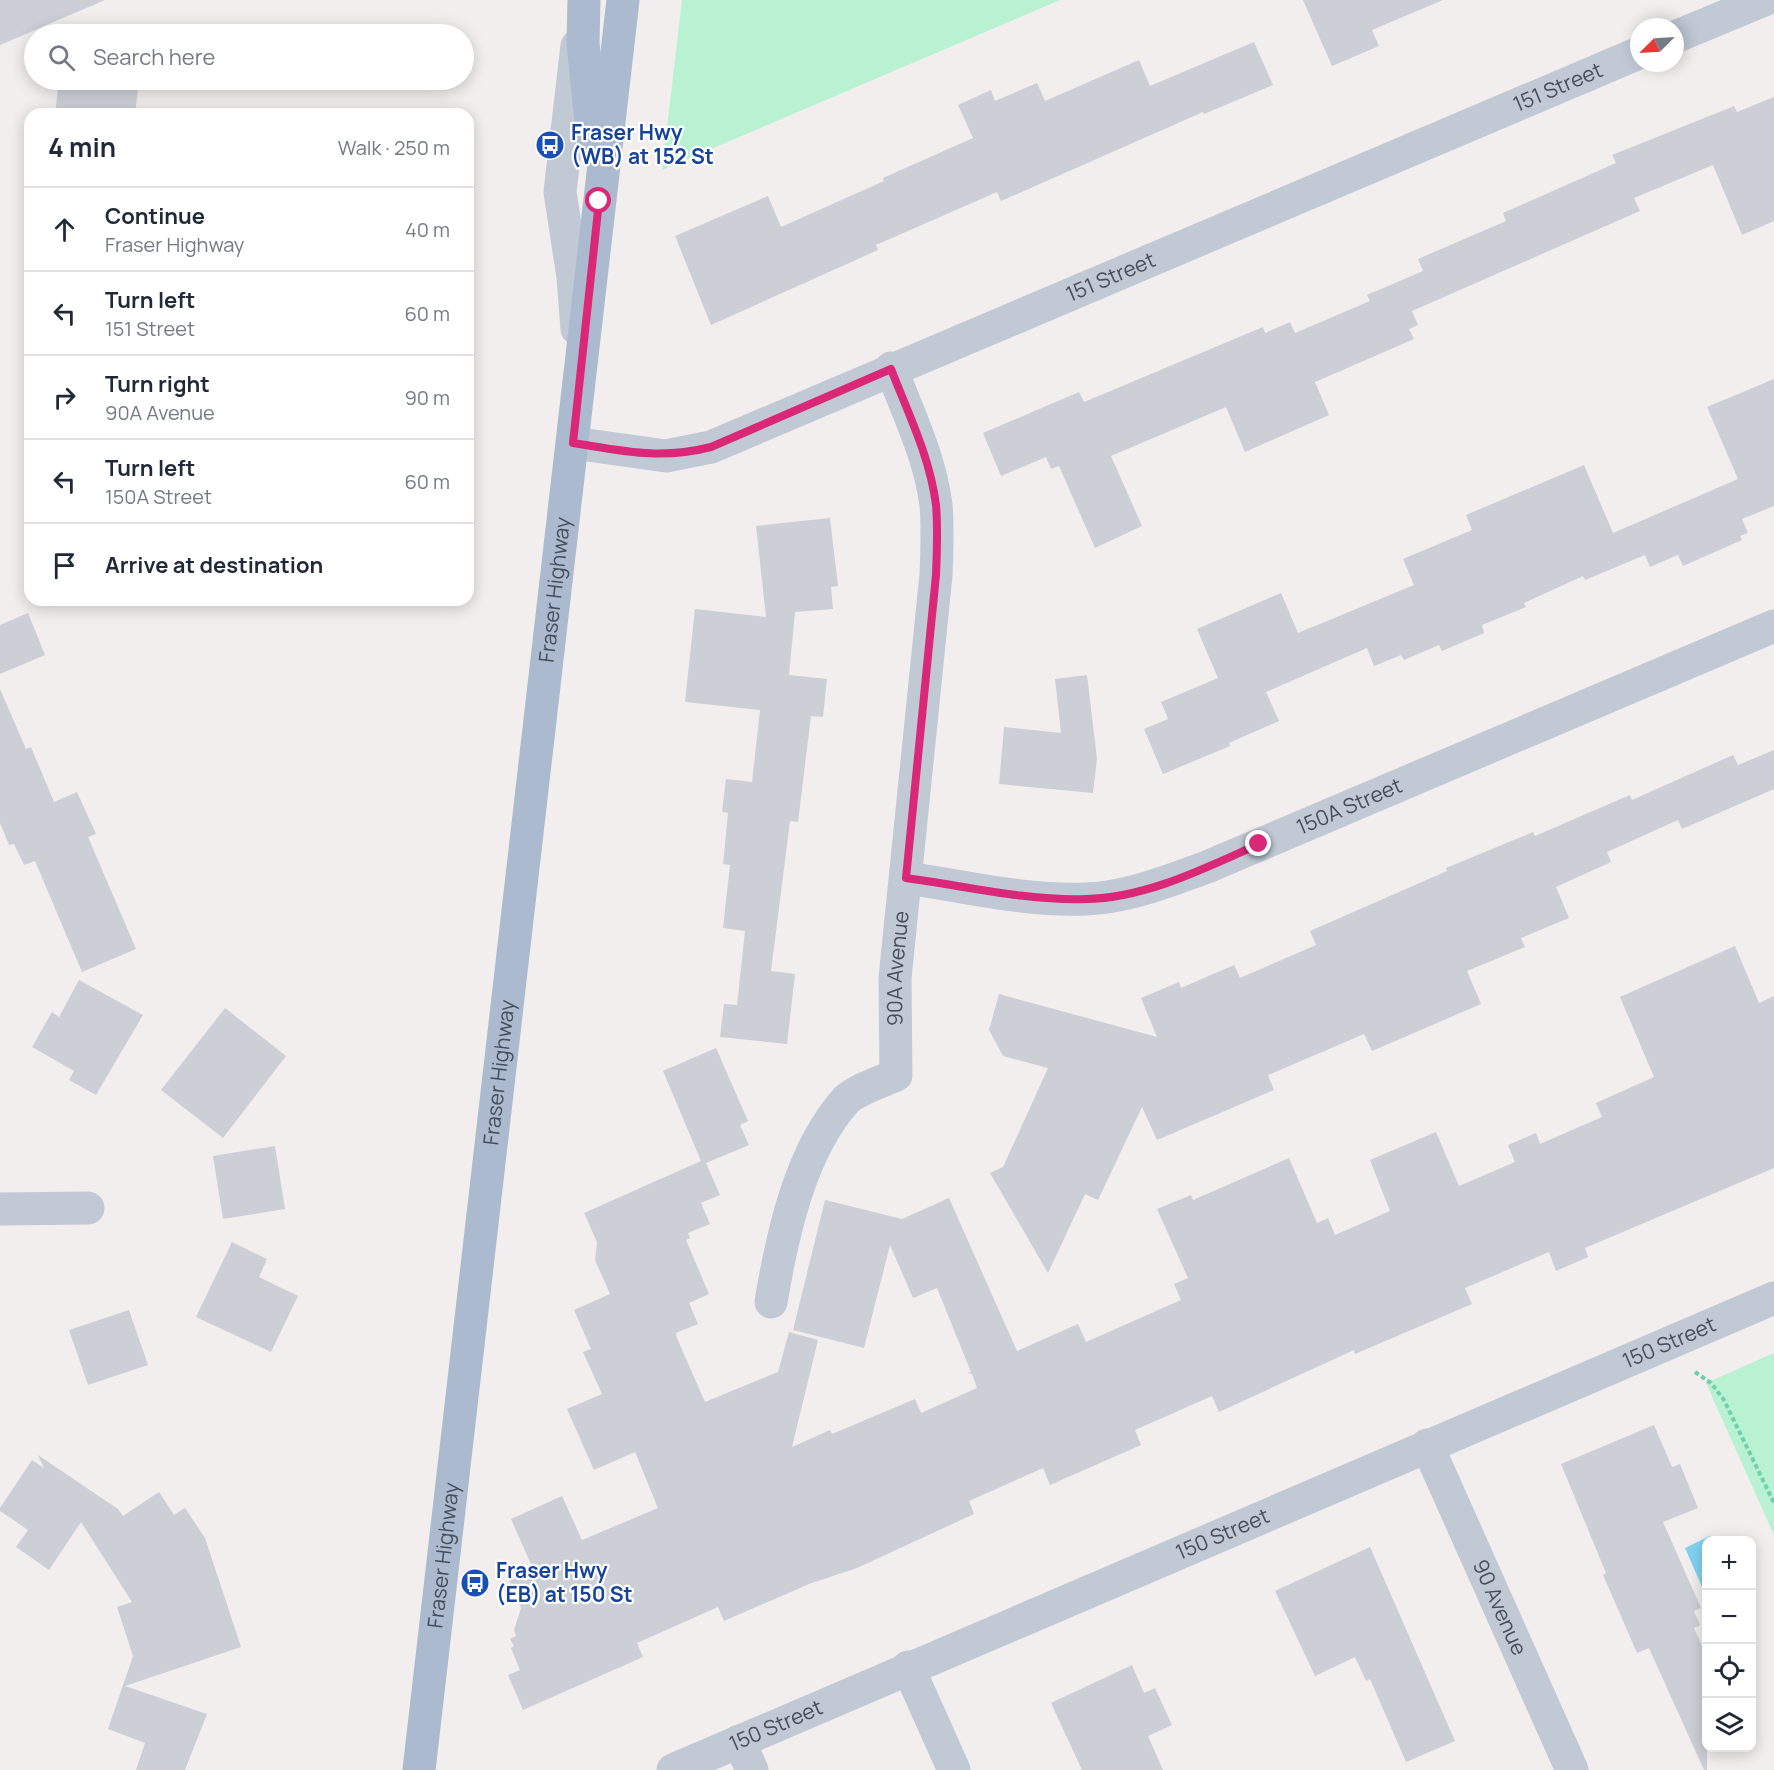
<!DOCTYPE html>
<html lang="en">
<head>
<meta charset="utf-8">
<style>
  :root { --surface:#fff; --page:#f6f6f7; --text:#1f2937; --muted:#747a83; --line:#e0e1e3 }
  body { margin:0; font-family:Manrope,sans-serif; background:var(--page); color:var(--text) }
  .controls { position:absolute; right:18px; bottom:18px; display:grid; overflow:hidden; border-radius:12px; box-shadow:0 3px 15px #0003 }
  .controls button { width:54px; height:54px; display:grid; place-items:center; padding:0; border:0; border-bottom:2px solid var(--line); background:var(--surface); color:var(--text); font:30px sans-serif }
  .compass { position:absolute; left:1630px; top:18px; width:54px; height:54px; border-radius:50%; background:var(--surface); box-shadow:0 3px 15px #0003; rotate:246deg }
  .stop { position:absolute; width:18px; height:18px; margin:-14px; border:4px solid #db2777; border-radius:50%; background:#fff }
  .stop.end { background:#db2777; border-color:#fff; box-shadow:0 2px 6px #0008 }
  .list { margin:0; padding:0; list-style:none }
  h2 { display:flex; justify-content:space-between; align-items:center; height:78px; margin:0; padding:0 24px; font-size:26px }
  h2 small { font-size:20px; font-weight:400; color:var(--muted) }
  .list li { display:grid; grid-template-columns:39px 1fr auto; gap:18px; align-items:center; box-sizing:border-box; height:84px; padding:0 24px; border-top:2px solid var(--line) }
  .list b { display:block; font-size:22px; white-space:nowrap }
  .list p { margin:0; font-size:20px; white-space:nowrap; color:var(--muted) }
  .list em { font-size:20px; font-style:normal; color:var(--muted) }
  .icon { flex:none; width:33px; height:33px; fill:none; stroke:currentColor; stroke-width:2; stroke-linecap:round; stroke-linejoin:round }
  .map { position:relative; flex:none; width:1774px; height:1770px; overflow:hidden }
  .search { position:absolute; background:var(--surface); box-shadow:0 3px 15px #0003; left:24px; top:24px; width:450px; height:66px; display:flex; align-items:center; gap:15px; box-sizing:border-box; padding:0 21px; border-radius:33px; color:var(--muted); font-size:22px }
  .panel { position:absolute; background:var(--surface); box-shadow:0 3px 15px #0003; left:24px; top:108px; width:450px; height:498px; border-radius:18px }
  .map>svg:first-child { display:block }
  .green { fill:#b8f2d3 }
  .water { fill:#82d1f2 }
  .building { fill:#cccfd6 }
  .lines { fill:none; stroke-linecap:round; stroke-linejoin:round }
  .path { stroke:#6ed2a9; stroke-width:4; stroke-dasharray:4.5 3; stroke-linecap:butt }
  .minor { stroke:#c0c9d4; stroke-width:33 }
  .major { stroke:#abbacf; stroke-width:33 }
  .route { stroke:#db2777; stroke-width:8 }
  .labels { text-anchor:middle; stroke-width:4.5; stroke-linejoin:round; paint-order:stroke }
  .street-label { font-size:21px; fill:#454f5c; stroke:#fff }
  .transit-label { font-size:21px; font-weight:bold; fill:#164399; stroke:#fff; text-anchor:start }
</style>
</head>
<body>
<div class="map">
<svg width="1774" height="1770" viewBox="0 0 1774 1770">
  <rect width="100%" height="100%" fill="#f1eeed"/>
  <path class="green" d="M 682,0 L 1060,0 L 662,170 Z
    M 1774,1353 L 1774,1535 L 1706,1383 Z"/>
  <path class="water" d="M 1710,1536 L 1712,1540 L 1706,1540 L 1706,1596 L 1685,1548 Z"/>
  <path class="building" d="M 0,0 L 105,0 L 0,45 Z
    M 1303,0 L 1443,0 L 1372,30 L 1379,46 L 1332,66 Z
    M 1254,42 L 1273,85 L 1204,114 L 1203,112 L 1001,201 L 997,192 L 876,245 L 878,250 L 711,325 L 675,236 L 768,196 L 781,227 L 884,181 L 883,178 L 973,138 L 958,105 L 991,90 L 995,101 L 1037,83 L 1045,101 L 1139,60 L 1150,86 Z
    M 59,80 L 139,80 L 135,114 L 55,114 Z
    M 1774,97 L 1774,221 L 1742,235 L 1713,165 L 1634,198 L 1640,211 L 1412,311 L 1418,325 L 1409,329 L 1414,339 L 1315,382 L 1329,415 L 1245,452 L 1226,407 L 1111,456 L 1142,526 L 1095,548 L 1059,466 L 1051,469 L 1046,457 L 1001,476 L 983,433 L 1079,392 L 1084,402 L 1263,327 L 1265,333 L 1290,322 L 1295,333 L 1370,301 L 1367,295 L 1423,271 L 1418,259 L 1506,221 L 1503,213 L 1616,163 L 1612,155 L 1734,106 L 1737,112 Z
    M 1774,379 L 1774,506 L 1742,519 L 1748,533 L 1740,536 L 1742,540 L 1683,566 L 1678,555 L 1650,567 L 1645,555 L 1585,580 L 1583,576 L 1524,603 L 1526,607 L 1482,625 L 1484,633 L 1442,651 L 1439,645 L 1404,660 L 1401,655 L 1374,666 L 1367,648 L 1266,692 L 1279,721 L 1229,743 L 1230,746 L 1163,774 L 1144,729 L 1168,719 L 1161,702 L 1218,678 L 1197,629 L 1281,593 L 1298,633 L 1414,585 L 1403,559 L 1472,530 L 1466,515 L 1584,465 L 1613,533 L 1738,479 L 1707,407 Z
    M 830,518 L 838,586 L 831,587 L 833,609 L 795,612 L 789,675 L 827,679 L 823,717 L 811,716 L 798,822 L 790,821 L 771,971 L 795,974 L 787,1044 L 720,1037 L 724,1004 L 737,1005 L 745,931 L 723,928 L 730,865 L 723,864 L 728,813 L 722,812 L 726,779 L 752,782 L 760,710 L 685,702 L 695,609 L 766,617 L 756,526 Z
    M 28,613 L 45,655 L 0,674 L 0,625 Z
    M 1087,675 L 1097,759 L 1093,793 L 999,784 L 1004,727 L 1061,733 L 1055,679 Z
    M 0,689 L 26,749 L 31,747 L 54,802 L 77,792 L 96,834 L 88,837 L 136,949 L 82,972 L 35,861 L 24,865 L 14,844 L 9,845 L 0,823 Z
    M 1774,750 L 1774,789 L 1682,829 L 1678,820 L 1607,852 L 1611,862 L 1556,887 L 1569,918 L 1521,938 L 1525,947 L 1467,971 L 1481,1004 L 1372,1051 L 1364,1034 L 1343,1043 L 1268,1075 L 1274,1090 L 1157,1140 L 1142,1107 L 1098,1200 L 1085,1194 L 1048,1273 L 990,1173 L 1003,1167 L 1048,1068 L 1003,1056 L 989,1030 L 999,994 L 1157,1037 L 1141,998 L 1179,982 L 1181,988 L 1234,965 L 1240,978 L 1316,945 L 1310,931 L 1447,871 L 1446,868 L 1533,832 L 1535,836 L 1630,795 L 1632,800 L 1733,755 L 1738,765 Z
    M 1735,946 L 1759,1003 L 1774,996 L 1774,1168 L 1585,1248 L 1588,1257 L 1556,1271 L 1549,1252 L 1465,1288 L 1472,1304 L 1355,1354 L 1354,1350 L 1219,1412 L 1212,1396 L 1135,1430 L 1141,1445 L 1050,1485 L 1043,1468 L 969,1501 L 974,1514 L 857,1568 L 809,1584 L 724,1621 L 718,1607 L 637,1643 L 643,1657 L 523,1710 L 508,1675 L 520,1670 L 511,1648 L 514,1646 L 510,1639 L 516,1636 L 514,1630 L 521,1608 L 509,1581 L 534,1571 L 511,1519 L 562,1496 L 582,1540 L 658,1508 L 635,1452 L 594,1470 L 567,1409 L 602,1394 L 583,1352 L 591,1349 L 574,1310 L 610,1294 L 595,1260 L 597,1242 L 584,1213 L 701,1161 L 663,1071 L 716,1048 L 748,1121 L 740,1125 L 749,1145 L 706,1163 L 720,1195 L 701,1203 L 710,1224 L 688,1233 L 690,1238 L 686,1240 L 709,1294 L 689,1303 L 698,1324 L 676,1333 L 677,1338 L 705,1402 L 778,1372 L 789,1332 L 818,1340 L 792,1447 L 830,1430 L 832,1434 L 915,1399 L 921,1413 L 977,1388 L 972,1374 L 967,1373 L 971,1372 L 937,1288 L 913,1298 L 890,1245 L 864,1348 L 793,1330 L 825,1200 L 902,1219 L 949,1198 L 1017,1351 L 1078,1324 L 1086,1342 L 1181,1300 L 1174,1284 L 1188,1278 L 1157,1209 L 1191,1195 L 1193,1200 L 1289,1158 L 1317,1223 L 1328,1218 L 1335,1235 L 1390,1211 L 1370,1160 L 1436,1132 L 1459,1186 L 1515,1162 L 1508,1145 L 1536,1133 L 1540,1144 L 1602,1117 L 1596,1103 L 1654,1077 L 1620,997 Z
    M 79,980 L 143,1015 L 96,1095 L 69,1080 L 74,1071 L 32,1047 L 52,1012 L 59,1017 Z
    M 225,1008 L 286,1056 L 223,1138 L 161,1090 Z
    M 275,1146 L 285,1209 L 223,1219 L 213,1156 Z
    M 232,1242 L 267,1259 L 259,1277 L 298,1296 L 271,1352 L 196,1317 Z
    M 129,1310 L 148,1365 L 88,1385 L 69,1330 Z
    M 1654,1425 L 1672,1467 L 1680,1464 L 1698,1508 L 1663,1522 L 1701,1608 L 1694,1611 L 1700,1625 L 1694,1628 L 1707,1657 L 1707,1770 L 1704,1770 L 1649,1648 L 1637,1653 L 1603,1575 L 1606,1573 L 1561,1464 Z
    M 38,1455 L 118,1509 L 123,1516 L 159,1492 L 174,1515 L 185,1508 L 205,1538 L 241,1647 L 125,1686 L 207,1714 L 185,1770 L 136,1770 L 145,1743 L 108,1729 L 133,1656 L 117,1607 L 132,1602 L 81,1522 L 49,1570 L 16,1547 L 28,1530 L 0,1511 L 0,1508 L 32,1460 L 44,1468 Z
    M 1370,1547 L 1455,1741 L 1406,1762 L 1370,1679 L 1366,1681 L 1355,1657 L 1315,1676 L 1275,1591 Z
    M 1132,1665 L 1144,1693 L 1155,1688 L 1172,1725 L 1148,1736 L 1163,1770 L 1082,1770 L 1051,1703 Z"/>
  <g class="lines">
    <path class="path" d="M 1695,1372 L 1711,1383 L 1724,1400 L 1774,1503
      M 479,1583 L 490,1584"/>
    <g class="minor">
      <path d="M 1675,37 L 1764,0"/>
      <path d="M 577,329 L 573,277 L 560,192 L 577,46"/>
      <path id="s1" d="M 573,443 L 666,456 L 711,447 L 1639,53"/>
      <path id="s2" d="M 906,878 C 965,886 1027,902 1087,899 C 1129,897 1168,881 1207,867 L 1774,626"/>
      <path d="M 0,1209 L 88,1208"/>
      <path id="s3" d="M 771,1302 C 782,1236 800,1151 846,1100 C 857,1089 882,1082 896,1075 L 895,978 L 936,575 C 937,552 938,528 936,505 C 930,457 908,413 891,368"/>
      <path id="s4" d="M 1427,1445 L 1572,1770"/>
      <path d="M 908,1667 L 954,1770"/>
      <path d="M 739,1741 L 752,1770"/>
      <path id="s5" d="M 673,1770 L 1774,1298"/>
    </g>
    <g class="major">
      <path d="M 584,0 L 583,43 L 593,142"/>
      <path id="s6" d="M 419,1770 L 623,0"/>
    </g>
  </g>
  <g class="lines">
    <path class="route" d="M 599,201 L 573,443 C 624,451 660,460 711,447 L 891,369 C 908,413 930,457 936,505 C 938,528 937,552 936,575 L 906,878 C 966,886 1026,901 1086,899 C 1146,898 1205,868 1259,844"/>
  </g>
  <defs>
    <g id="bus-disc" transform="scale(1.5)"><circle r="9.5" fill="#1a4fb4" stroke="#fff"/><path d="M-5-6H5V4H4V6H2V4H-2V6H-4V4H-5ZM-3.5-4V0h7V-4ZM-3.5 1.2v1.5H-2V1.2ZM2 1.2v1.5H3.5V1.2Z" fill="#fff"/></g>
  </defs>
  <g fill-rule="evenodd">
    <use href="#bus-disc" x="550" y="145"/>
    <use href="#bus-disc" x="475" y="1583"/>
  </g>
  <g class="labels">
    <g class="street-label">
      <text dy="7" stroke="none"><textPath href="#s1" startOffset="1060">151 Street</textPath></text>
      <text dy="7" stroke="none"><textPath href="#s1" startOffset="574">151 Street</textPath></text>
      <text dy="7" stroke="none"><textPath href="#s6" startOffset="1188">Fraser Highway</textPath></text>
      <text dy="7" stroke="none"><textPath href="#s2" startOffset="462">150A Street</textPath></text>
      <text dy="7" stroke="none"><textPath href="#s3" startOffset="381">90A Avenue</textPath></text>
      <text dy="7" stroke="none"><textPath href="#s6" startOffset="702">Fraser Highway</textPath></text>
      <text dy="7" stroke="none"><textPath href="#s5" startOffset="1084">150 Street</textPath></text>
      <text dy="7" stroke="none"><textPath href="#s5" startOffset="598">150 Street</textPath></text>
      <text dy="7" stroke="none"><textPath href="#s6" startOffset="216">Fraser Highway</textPath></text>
      <text dy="7" stroke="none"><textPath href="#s4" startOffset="178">90 Avenue</textPath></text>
      <text dy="7" stroke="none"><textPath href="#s5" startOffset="112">150 Street</textPath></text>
    </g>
    <g class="transit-label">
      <text x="571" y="140">Fraser Hwy<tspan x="571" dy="24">(WB) at 152 St</tspan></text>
      <text x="496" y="1578">Fraser Hwy<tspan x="496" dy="24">(EB) at 150 St</tspan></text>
    </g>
  </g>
</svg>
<div class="controls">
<button>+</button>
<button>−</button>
<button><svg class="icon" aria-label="locate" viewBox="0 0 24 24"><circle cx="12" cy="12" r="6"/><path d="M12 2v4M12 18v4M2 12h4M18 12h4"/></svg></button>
<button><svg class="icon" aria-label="layers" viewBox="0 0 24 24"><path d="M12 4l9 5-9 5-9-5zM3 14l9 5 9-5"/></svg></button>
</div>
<svg class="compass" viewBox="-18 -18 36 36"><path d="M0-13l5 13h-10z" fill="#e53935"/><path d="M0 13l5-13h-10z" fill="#747a83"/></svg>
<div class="stop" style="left:599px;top:201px"></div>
<div class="stop end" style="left:1259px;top:844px"></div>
<div class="search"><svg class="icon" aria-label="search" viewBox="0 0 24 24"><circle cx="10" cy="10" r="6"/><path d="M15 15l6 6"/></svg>Search here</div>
<section class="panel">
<h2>4 min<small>Walk · 250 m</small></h2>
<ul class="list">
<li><svg class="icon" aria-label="ahead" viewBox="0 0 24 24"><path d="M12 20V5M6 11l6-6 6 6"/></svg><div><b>Continue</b><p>Fraser Highway</p></div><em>40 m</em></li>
<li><svg class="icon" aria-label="left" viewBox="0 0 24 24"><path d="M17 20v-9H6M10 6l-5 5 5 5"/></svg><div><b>Turn left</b><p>151 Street</p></div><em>60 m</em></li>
<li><svg class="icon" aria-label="right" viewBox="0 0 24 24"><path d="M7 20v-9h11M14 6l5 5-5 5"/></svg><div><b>Turn right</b><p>90A Avenue</p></div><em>90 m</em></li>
<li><svg class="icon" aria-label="left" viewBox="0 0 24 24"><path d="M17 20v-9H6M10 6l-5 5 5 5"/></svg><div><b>Turn left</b><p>150A Street</p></div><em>60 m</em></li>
<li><svg class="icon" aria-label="arrive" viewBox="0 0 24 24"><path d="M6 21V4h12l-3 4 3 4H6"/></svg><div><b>Arrive at destination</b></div></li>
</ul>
</section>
</div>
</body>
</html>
